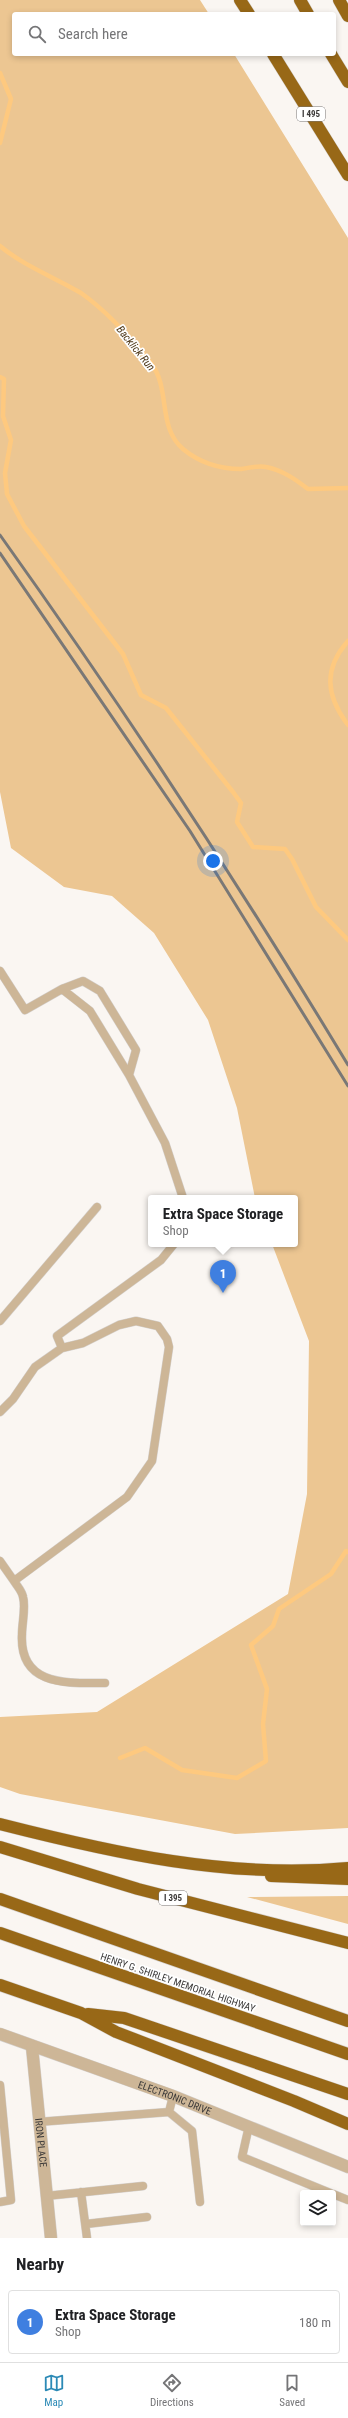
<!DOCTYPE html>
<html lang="en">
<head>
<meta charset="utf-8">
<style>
  :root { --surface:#fff; --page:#f2f2f2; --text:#202124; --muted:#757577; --line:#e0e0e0; --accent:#2c8ab6 }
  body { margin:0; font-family:"Roboto Condensed",sans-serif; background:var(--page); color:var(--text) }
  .controls { position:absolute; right:12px; bottom:12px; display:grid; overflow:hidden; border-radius:4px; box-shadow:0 2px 6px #0003 }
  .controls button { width:36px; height:36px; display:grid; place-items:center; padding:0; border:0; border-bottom:1px solid var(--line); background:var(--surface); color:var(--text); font:20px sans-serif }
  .you { position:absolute; left:213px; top:861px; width:14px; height:14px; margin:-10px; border:3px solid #fff; border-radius:50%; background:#1a73e8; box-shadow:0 0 0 6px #1a73e833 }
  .badge { display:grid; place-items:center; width:26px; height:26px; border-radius:50%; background:var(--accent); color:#fff; font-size:13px; font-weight:700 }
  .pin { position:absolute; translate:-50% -33px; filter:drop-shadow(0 1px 2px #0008) }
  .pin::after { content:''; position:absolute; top:21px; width:14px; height:12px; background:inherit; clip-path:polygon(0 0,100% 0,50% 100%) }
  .popup { position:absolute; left:148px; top:1195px; width:150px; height:52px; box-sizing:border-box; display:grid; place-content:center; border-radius:4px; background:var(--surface); filter:drop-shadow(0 1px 3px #0005); font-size:13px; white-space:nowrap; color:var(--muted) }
  .popup b { font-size:15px; color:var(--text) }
  .popup::after { content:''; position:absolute; left:50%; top:100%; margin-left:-8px; border:8px solid transparent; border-top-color:var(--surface) }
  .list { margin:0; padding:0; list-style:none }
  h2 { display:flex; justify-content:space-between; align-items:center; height:52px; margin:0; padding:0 16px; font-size:17px }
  h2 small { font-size:13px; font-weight:400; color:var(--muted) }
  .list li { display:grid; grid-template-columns:26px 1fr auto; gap:12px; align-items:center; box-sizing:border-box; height:64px; margin:0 8px 8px; padding:0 8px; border:1px solid var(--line); border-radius:4px }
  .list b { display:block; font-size:15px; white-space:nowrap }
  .list p { margin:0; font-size:13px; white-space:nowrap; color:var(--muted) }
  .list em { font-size:13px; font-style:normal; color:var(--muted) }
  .icon { flex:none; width:22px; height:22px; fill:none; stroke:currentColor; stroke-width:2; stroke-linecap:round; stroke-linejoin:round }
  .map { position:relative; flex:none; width:348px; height:2238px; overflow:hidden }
  .search { position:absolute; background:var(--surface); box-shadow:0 2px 6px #0003; left:12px; right:12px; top:12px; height:44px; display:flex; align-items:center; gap:10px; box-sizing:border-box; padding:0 14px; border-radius:4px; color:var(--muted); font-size:15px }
  .sheet { height:124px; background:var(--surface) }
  nav { display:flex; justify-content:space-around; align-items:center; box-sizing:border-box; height:56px; border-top:1px solid var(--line); background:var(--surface); font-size:11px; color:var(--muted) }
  nav a { display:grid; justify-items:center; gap:2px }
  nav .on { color:var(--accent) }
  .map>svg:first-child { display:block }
  .green { fill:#ecc692 }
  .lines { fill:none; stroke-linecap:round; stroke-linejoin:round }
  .stream { stroke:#fec97f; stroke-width:4.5 }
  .lane-casing { stroke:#d4d0cd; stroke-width:9 }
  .street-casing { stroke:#d4d0cd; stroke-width:13 }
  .highway-casing { stroke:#d4d0cd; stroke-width:13 }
  .lane { stroke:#cdb697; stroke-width:8 }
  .street { stroke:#cdb697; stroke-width:12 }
  .highway { stroke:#986817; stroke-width:12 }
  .rail { stroke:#7a7876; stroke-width:3 }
  .labels { text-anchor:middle; stroke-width:3.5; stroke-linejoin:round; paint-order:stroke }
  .shield { fill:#fff; stroke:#767474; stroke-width:1 }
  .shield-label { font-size:9px; font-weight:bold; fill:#3b3938 }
  .street-label { font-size:10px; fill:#3b3938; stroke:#fff }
  .water-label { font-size:11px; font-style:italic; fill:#4e3819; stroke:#fff }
</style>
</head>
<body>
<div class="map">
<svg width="348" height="2238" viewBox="0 0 348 2238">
  <rect width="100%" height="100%" fill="#faf6f2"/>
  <path class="green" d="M 0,0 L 200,0 L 209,14 L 14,14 L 14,54 L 234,54 L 348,238 L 348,1828 L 235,1834 L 20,1794 L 0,1787 L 0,1717 L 97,1712 L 288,1594 L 307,1494 L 309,1341 L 272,1244 L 295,1244 L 295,1198 L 255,1198 L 237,1108 L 208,1020 L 154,933 L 112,896 L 64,887 L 11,848 L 0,792 Z
    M 348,1896 L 348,1924 L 247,1897 Z"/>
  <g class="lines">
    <path class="stream" d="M 0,73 L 11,99 L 0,143
      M 0,246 C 24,266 54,277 81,293 C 108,312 131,338 151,363 C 171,389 157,427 183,449 C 200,463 220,469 241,469 C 249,468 258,465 266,467 C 282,470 295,479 308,489 L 348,488
      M 0,377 L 4,379 L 3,416 L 11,440 L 5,473 L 7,494 L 24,526 L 123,654 L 141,695 L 166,708 L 233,792 L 241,803 L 237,822 L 253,847 L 285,849 L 292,859 L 316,907 L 348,940
      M 348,641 C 323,669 326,696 348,725
      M 120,1758 L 145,1748 L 182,1770 L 237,1778 L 266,1761 L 263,1724 L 267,1689 L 251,1645 L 273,1626 L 279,1609 L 331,1574 L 346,1551 L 348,1552"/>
    <g class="lane-casing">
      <path id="lane" d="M 0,971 L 25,1010 L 62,989 L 83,981 L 100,991 L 136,1050 L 129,1075 L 165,1143 L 183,1198
        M 62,989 L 90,1011 L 129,1075
        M 0,1321 L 97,1207
        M 62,1348 L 57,1336 L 161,1260 L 174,1244
        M 0,1412 L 13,1399 L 35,1367 L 62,1348 L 83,1343 L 119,1325 L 136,1321 L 158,1326 L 167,1339 L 169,1347 L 152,1461 L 127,1497 L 14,1581 L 0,1561
        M 14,1581 C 17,1586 22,1591 23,1597 C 26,1607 22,1623 22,1634 C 19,1687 68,1683 105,1683
        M 0,2085 L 11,2200 L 0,2202
        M 169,2112 L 192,2131 L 200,2202
        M 38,2122 L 169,2112 L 173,2096
        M 249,2126 L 242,2157 L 330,2193
        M 81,2192 L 87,2238
        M 333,2194 L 348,2200
        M 46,2196 L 143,2186
        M 86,2224 L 147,2217"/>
    </g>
    <g class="street-casing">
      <g id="street">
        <path id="s1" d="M 0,2034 L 173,2096 L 348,2167"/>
        <path id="s2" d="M 32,2047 L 51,2238"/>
      </g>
    </g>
    <g class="highway-casing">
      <path id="highway" d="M 240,0 L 249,14
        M 300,0 L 308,14
        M 339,0 L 348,16
        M 273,54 L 348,175
        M 331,54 L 348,82
        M 0,1824 C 114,1853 229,1879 348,1868
        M 0,1847 L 138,1889 L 348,1943
        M 271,1876 L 348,1879
        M 0,1899 L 348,2021
        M 0,1933 L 348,2054
        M 0,1985 L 81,2013 L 116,2032 L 294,2101 L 348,2124
        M 88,2014 L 124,2018 L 348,2094"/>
    </g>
    <use href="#lane" class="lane"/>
    <use href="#street" class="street"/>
    <use href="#highway" class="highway"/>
    <path class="rail" d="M 0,535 C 123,707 239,884 348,1065
      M 0,553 L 190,831 L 348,1086"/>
  </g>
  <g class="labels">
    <g class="shield">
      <rect x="297" y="107" width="28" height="14" rx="3"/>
      <rect x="159" y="1891" width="28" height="14" rx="3"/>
    </g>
    <g class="shield-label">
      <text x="311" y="117">I 495</text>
      <text x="173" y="1901">I 395</text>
    </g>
    <g class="street-label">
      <text transform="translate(178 1982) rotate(19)" y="4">HENRY G. SHIRLEY MEMORIAL HIGHWAY</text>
      <text dy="4" stroke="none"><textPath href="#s1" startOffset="186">ELECTRONIC DRIVE</textPath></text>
      <text dy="4" stroke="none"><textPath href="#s2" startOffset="96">IRON PLACE</textPath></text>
    </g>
    <g class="water-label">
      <text transform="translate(136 348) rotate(51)" y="4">Backlick Run</text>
    </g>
  </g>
</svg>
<div class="controls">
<button><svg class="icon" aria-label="layers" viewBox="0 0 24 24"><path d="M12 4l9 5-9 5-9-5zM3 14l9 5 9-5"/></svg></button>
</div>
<div class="you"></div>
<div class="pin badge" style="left:223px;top:1293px;background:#3f7fe0">1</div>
<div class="popup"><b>Extra Space Storage</b>Shop</div>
<div class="search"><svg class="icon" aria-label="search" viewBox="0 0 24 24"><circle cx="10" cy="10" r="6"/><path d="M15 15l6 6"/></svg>Search here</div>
</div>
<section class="sheet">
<h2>Nearby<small></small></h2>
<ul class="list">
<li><span class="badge" style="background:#3f7fe0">1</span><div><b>Extra Space Storage</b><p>Shop</p></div><em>180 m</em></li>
</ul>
</section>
<nav>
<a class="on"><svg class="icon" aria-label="map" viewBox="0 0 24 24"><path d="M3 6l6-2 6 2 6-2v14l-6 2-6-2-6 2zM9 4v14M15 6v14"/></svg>Map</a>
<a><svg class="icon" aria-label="directions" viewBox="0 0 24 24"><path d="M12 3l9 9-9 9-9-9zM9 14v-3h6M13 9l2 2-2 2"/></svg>Directions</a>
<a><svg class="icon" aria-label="saved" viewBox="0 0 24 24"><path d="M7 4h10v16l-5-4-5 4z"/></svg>Saved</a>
</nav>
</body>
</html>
